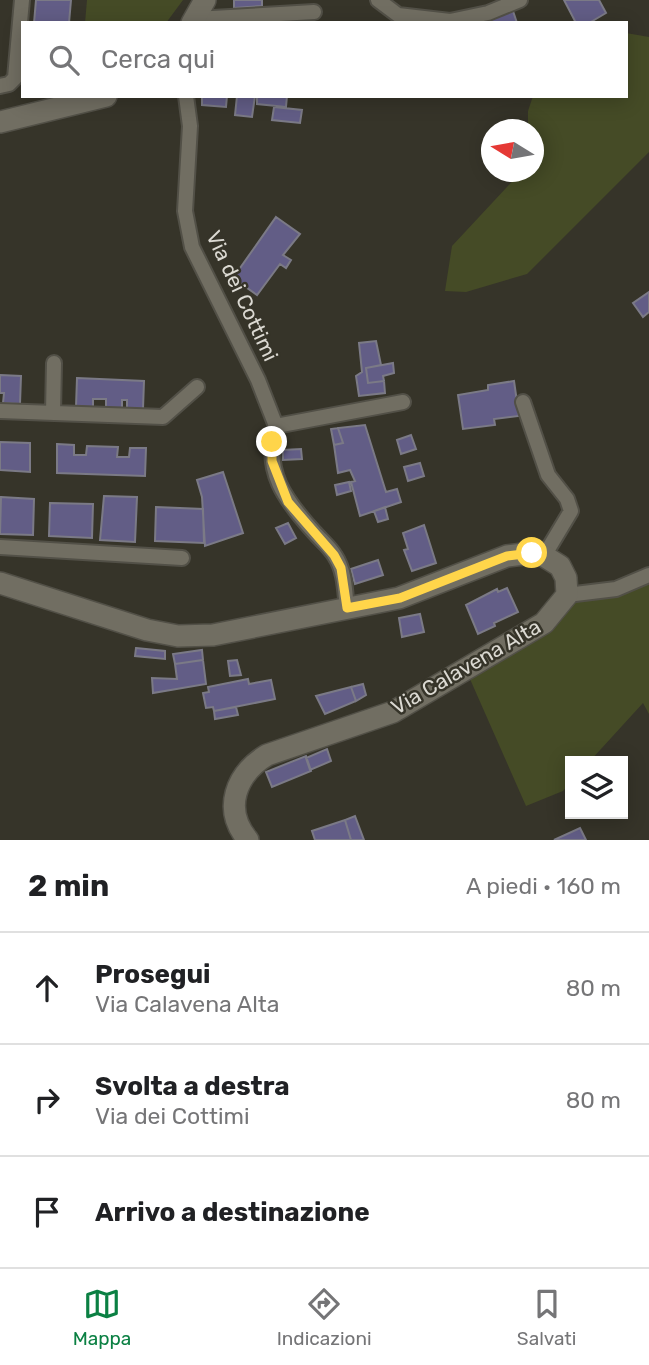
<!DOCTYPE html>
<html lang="it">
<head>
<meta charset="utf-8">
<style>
  :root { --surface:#fff; --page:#f6f6f6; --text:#202124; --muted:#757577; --line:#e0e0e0; --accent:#0b8043 }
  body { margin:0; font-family:Rubik,sans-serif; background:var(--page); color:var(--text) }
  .controls { position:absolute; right:21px; bottom:21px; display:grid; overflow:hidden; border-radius:0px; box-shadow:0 4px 18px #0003 }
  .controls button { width:63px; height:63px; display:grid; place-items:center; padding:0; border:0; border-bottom:2px solid var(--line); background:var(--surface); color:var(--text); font:35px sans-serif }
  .compass { position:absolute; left:481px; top:119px; width:63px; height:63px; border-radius:50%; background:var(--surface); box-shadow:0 4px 18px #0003; rotate:281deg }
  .stop { position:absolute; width:21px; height:21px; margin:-16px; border:5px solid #ffd54a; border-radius:50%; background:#fff }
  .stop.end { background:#ffd54a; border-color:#fff; box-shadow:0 2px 7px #0008 }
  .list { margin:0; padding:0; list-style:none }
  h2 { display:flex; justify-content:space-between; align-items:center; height:91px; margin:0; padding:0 28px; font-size:30px }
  h2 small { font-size:23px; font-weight:400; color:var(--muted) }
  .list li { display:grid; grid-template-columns:46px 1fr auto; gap:21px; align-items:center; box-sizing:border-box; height:112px; padding:0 28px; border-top:2px solid var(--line) }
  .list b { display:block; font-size:26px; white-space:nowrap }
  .list p { margin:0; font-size:23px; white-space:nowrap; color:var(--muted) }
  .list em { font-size:23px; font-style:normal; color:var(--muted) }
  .icon { flex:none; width:38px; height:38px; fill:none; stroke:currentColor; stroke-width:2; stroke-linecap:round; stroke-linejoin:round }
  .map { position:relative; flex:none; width:649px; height:840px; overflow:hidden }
  .search { position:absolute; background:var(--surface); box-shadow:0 4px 18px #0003; left:21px; right:21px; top:21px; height:77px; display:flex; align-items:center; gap:18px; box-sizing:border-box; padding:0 24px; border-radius:0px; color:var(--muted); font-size:26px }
  .sheet { height:427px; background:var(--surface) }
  nav { display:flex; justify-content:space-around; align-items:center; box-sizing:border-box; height:98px; border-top:2px solid var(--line); background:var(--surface); font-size:19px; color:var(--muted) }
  nav a { display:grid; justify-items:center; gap:4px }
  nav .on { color:var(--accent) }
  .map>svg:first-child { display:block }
  .green { fill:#454b26 }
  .building { fill:#625d86; stroke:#7b7a86; stroke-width:2 }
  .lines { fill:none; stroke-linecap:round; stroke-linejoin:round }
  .street-casing { stroke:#525047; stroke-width:18 }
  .secondary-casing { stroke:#525047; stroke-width:24 }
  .street { stroke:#716e62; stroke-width:14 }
  .secondary { stroke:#716e62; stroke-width:21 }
  .route { stroke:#ffd54a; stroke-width:9 }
  .labels { text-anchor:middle; stroke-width:5; stroke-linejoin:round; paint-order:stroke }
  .street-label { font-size:21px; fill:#dbd9d2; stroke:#363429 }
</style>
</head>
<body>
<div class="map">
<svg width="649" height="840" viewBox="0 0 649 840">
  <rect width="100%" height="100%" fill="#363429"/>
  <path class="green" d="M 87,0 L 183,0 L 166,23 L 85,23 Z
    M 626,33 L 649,37 L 649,152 L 527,274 L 466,292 L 445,291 L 452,246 L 521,172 L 534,172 L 534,130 L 528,129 L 528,111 L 533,96 L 626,96 Z
    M 649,571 L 649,714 L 643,703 L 590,761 L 570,761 L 570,783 L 563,791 L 526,806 L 466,670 L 569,595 L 615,589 Z"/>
  <path class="building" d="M 36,0 L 71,0 L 69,23 L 34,23 Z
    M 234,0 L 262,0 L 262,6 L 234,8 Z
    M 564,0 L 599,0 L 606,13 L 589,23 L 576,23 Z
    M 513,11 L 517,23 L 478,23 L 502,15 Z
    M 202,96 L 227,96 L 226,107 L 202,105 Z
    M 237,96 L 255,96 L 252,117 L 235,115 Z
    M 257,96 L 287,96 L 286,107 L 257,104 Z
    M 274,107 L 302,110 L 300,123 L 272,120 Z
    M 276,217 L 300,234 L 283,255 L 291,260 L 286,268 L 280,264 L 257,295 L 233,278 Z
    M 649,292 L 649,312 L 643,317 L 633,303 Z
    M 376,341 L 381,365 L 366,368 L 368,383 L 384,381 L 385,393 L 359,396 L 356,376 L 362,372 L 359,343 Z
    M 393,363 L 394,373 L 383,376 L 384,381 L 368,383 L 366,368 Z
    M 0,375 L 21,376 L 20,404 L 3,403 L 4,393 L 0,393 Z
    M 77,378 L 144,381 L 143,409 L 127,409 L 127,400 L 122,400 L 122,408 L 106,408 L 106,399 L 93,399 L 93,407 L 76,407 Z
    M 514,381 L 519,416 L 494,419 L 495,425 L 463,429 L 458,395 L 488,390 L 488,385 Z
    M 365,425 L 386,492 L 397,489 L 401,502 L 360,516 L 351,482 L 355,481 L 350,470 L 338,473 L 334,445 L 343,443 L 338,428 Z
    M 338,428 L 343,443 L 334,445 L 331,429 Z
    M 411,435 L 416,449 L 401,454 L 397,440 Z
    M 0,442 L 30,443 L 30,472 L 0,470 Z
    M 57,444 L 74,445 L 74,455 L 86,455 L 87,446 L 118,447 L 117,457 L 129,457 L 130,448 L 146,448 L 145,476 L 57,473 Z
    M 301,449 L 302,459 L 283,460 L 283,450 Z
    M 420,463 L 424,476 L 408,481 L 404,467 Z
    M 223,472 L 243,533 L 205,546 L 202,497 L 197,480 Z
    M 349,482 L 351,491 L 337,495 L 335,485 Z
    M 104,496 L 137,497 L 135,542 L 100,540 Z
    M 1,497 L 34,499 L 33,535 L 0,534 Z
    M 50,503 L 93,504 L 92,538 L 49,536 Z
    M 156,507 L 203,509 L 204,543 L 155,541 Z
    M 385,507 L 388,519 L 378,522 L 374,511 Z
    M 288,523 L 296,538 L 285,544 L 276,528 Z
    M 424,525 L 436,563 L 412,571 L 404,550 L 408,549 L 403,533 Z
    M 378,560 L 383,575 L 355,584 L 351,569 Z
    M 507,588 L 518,612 L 494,623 L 495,626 L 478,634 L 466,605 L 497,589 L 498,592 Z
    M 420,614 L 424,632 L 402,637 L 399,618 Z
    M 136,648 L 165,651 L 165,659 L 135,656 Z
    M 202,650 L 203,660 L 175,664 L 173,654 Z
    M 203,660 L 206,684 L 153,693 L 152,678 L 177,679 L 175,664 Z
    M 237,660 L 241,675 L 230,676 L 228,661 Z
    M 248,679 L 249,684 L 271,680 L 275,699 L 214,711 L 213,707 L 206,708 L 203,693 L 209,692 L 208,687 Z
    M 363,684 L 366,695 L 356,701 L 351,687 Z
    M 351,687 L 356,701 L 325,714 L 316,696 Z
    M 236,707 L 238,715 L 215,719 L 214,711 Z
    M 327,749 L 331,761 L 310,770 L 306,758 Z
    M 306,756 L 311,771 L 272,787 L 266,772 Z
    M 355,816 L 364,840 L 351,840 L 345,820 Z
    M 345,820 L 351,840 L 315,840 L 312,831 Z
    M 580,828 L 586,840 L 554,840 Z"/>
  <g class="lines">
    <g class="street-casing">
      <path id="street" d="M 378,0 L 398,15 L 450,21 L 488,13 L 520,0
        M 195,19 L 314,12
        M 0,86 L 9,84 L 15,78 L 22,0
        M 186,96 L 190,126 L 185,211 L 192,247 L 258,380 L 276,426
        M 523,402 L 548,475 L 567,499 L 571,511 L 544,556
        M 0,411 L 163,417 L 197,387
        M 53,413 L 54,363
        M 0,547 L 182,558
        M 567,595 L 616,589 L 649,575
        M 347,609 C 345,591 345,571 335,556 C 330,547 321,540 314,532 C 285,500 263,471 276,426 L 403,402"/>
    </g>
    <g class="secondary-casing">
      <path id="secondary" d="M 192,23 L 205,0
        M 0,122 L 106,96
        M 0,583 L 147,630 L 178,636 L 213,635 L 399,598 L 507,556 L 532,553 L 544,556 L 560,566 L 566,578 L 567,595 L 544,623 L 393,712 L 267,755 C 236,774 222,809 248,840"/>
    </g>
    <use href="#street" class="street"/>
    <use href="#secondary" class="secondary"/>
  </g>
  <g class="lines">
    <path class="route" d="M 272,442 L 272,461 L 288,502 L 334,555 L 341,568 L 347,608 L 400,598 L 507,556 L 532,553"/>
  </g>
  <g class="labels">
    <g class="street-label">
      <text transform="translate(242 296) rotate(65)" y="7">Via dei Cottimi</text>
      <text transform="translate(466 667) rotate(-30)" y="7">Via Calavena Alta</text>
    </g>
  </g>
</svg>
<div class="controls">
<button><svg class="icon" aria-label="layers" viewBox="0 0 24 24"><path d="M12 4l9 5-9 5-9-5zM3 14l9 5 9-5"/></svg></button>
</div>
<svg class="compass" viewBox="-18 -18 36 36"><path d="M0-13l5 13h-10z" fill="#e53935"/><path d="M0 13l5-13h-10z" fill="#757577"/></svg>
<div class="stop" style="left:532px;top:553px"></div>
<div class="stop end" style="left:272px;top:442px"></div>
<div class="search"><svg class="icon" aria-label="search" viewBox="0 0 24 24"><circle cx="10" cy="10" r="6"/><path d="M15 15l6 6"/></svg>Cerca qui</div>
</div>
<section class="sheet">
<h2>2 min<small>A piedi · 160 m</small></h2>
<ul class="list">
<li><svg class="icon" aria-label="ahead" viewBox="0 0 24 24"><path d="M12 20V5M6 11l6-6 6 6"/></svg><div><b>Prosegui</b><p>Via Calavena Alta</p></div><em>80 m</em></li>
<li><svg class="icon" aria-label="right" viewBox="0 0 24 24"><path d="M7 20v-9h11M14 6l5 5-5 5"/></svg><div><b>Svolta a destra</b><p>Via dei Cottimi</p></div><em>80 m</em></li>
<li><svg class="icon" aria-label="arrive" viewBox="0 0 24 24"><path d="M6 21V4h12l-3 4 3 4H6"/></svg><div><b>Arrivo a destinazione</b></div></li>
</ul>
</section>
<nav>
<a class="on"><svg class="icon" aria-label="map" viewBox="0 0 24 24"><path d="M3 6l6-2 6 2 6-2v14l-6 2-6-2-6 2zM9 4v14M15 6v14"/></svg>Mappa</a>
<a><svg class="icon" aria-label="directions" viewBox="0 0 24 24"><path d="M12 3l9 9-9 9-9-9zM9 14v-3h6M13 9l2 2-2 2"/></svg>Indicazioni</a>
<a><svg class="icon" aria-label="saved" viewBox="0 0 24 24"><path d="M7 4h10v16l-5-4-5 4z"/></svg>Salvati</a>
</nav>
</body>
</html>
